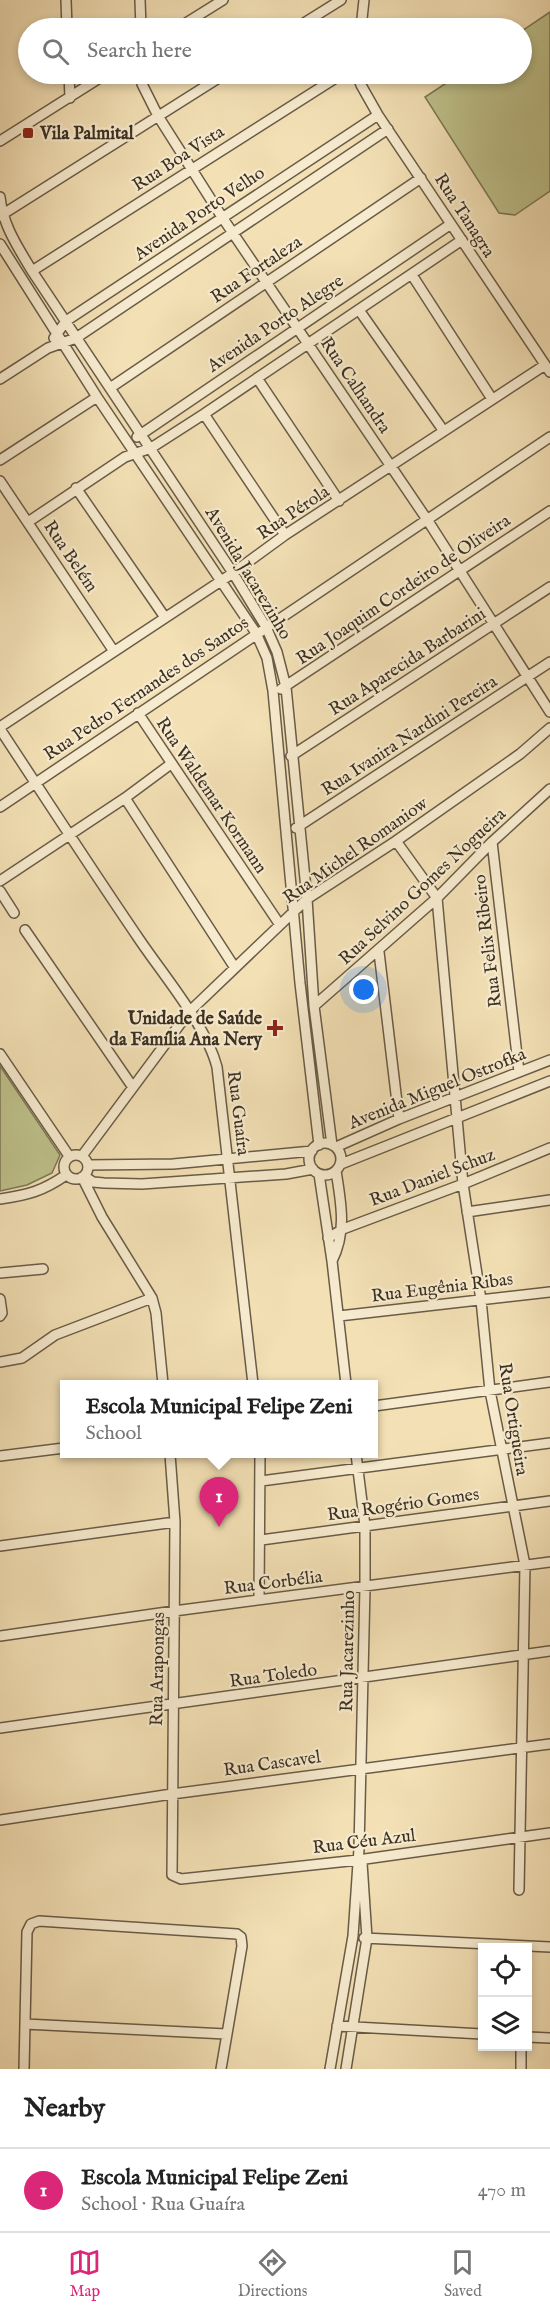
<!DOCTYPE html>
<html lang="en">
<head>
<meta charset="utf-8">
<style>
  :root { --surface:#fff; --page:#f2f2f2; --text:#222; --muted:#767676; --line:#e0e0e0; --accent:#db2777 }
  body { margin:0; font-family:"IM FELL English",serif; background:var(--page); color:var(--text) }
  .controls { position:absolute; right:18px; bottom:18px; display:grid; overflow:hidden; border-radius:0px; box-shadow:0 3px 9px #0003 }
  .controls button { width:54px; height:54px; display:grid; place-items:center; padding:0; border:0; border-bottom:2px solid var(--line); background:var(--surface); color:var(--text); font:30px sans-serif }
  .you { position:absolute; left:364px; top:990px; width:21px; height:21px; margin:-15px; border:4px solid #fff; border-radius:50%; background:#1a73e8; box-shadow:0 0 0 9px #1a73e833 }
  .badge { display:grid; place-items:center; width:39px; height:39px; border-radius:50%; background:var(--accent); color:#fff; font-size:20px; font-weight:700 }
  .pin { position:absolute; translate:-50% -50px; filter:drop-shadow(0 2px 3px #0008) }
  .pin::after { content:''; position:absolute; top:32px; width:21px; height:18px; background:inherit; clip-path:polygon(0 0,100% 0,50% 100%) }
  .popup { position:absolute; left:60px; top:1380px; width:318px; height:78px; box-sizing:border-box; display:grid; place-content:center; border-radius:0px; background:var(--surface); filter:drop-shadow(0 2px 4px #0005); font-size:20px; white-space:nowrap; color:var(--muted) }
  .popup b { font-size:22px; color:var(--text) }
  .popup::after { content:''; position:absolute; left:50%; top:100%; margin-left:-12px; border:12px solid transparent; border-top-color:var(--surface) }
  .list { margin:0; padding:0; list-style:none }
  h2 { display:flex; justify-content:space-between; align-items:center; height:78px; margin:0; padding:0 24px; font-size:26px }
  h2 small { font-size:20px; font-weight:400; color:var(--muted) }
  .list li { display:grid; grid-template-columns:39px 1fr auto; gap:18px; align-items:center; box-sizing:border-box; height:84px; padding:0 24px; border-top:2px solid var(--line) }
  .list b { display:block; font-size:22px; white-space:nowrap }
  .list p { margin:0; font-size:20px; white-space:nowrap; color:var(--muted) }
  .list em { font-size:20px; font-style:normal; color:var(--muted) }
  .icon { flex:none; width:33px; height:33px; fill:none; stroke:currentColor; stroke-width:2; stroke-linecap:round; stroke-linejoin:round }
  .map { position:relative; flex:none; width:550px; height:2069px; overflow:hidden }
  .search { position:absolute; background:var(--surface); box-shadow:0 3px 9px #0003; left:18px; right:18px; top:18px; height:66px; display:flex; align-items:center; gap:15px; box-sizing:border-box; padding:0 21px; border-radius:33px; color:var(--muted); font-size:22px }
  .sheet { height:162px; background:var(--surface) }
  nav { display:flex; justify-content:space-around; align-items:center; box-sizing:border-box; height:84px; border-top:2px solid var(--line); background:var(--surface); font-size:16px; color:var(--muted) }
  nav a { display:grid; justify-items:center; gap:3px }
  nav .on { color:var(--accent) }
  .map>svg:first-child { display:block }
  .green { fill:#bec18b; stroke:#7c7856; stroke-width:1.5 }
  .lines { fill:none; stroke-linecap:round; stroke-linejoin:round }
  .minor-casing { stroke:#695c47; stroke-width:12 }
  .minor { stroke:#f7ebcf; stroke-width:9 }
  .poi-dot { fill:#8f2418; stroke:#f7ebcf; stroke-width:2 }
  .labels { text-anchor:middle; stroke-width:4.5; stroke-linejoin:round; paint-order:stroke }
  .poi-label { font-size:18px; font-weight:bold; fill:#3b3022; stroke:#f7ebcf; text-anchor:start }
  .street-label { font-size:18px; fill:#3b3022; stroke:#f7ebcf }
</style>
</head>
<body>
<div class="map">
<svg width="550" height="2069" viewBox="0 0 550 2069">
  <rect width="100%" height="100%" fill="#f3e0b5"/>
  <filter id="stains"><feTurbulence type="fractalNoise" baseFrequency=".00333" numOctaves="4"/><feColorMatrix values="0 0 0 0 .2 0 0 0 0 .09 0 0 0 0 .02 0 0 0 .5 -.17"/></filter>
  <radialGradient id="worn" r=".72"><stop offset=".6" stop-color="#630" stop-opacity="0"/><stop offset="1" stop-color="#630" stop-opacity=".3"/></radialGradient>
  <path class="green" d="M 550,12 L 550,191 L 515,215 L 499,213 L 425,97 L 460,74 L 522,74 L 522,31 Z
    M 0,1066 L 60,1155 L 52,1173 L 27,1185 L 0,1191 Z"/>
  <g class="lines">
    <g class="minor-casing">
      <path id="minor" d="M 66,0 L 67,28
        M 140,0 L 141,28
        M 178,28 L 223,0
        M 296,28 L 341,0
        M 361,28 L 364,0
        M 69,74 L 70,98
        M 142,74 L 142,84 L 158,116 L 222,217 L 428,521 L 550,712
        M 357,74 L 361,85 L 378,115 L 550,372
        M 0,141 L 106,74
        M 0,197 C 3,226 18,247 32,271 L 233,573 L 266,627 L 277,652 L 286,687 L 307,899 L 314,1006 L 332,1145
        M 0,216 L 225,74
        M 0,244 L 97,397 L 256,633 L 267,658 L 273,691 L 300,983 L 319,1145
        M 32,271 L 342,74
        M 412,275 L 492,399
        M 359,310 L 443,430
        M 54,338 L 66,321 L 378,115
        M 257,378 L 339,501
        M 0,379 L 48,348 L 76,338 L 388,129
        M 110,388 L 421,178
        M 204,414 L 285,535
        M 137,437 L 451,224
        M 0,460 L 97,397
        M 0,481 L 113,650
        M 76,488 L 164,616
        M 28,522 L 125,457 L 151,448 L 204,414 L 462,240
        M 281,689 L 550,511
        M 138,713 L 280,925
        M 0,727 L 233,573 L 285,535 L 545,365
        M 0,729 C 46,799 92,870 139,939 C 164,976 206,1025 217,1067 L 253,1384
        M 291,756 L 550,587
        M 125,798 L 235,968
        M 0,807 L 550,437
        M 296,828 L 550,662
        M 396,841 L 437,898 L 463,1184 L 481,1300 L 490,1391 L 525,1565 L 519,1890
        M 492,842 L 519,1072
        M 0,881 L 125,798 L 171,764
        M 0,891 L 14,913
        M 25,930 L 132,1086
        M 379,952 L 399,1119
        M 314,1006 L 437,898 L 492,842 L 550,789
        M 0,1054 L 69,1156
        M309 1159a16 16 0 1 1 32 0a16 16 0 1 1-32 0Z
        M 336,1147 L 399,1119 L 550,1060
        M64 1167a12 12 0 1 1 24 0a12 12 0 1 1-24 0Z
        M 82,1156 L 189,1012 L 307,899 L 396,841 L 520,754 L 550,728
        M 341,1164 L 550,1081
        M 88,1165 L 173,1164 L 312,1151
        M 319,1174 L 332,1261 L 346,1384
        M 84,1176 L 93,1182 L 104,1183 L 142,1184 L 286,1174 L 313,1169
        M 82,1177 L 102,1217 L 152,1298 L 156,1313 L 163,1384
        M 0,1199 C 28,1195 43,1191 66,1175
        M 467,1212 L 550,1200
        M 328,1238 L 343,1229 L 463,1184 L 550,1148
        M 332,1261 C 347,1231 341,1203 336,1171
        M 0,1273 L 43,1269
        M 0,1299 L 2,1313 L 0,1316
        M 339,1316 L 550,1292
        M 0,1362 L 22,1358 L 55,1335 L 152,1298
        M 374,1406 L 550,1382
        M 170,1454 L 175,1522 L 172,1875 L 181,1879 L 358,1860 L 550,1833
        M 0,1456 L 64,1448
        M 261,1481 L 550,1443
        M 261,1540 L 550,1501
        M 0,1546 L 175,1522
        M 259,1599 L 260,1454
        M 0,1636 L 174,1611 L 550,1562
        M 0,1728 L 550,1651
        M 0,1820 L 172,1794 L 550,1744
        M 364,1938 L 550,1947
        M 25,2024 L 226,2034
        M 337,2026 L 482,2034
        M 528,2037 L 550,2038
        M 521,2046 L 521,2069
        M 24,2069 L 27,1932 L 31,1924 L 39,1921 L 237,1934 L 241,1937 L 242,1946 L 221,2069
        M 330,2069 L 353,1936 L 359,1849 L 365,1587 L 365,1526 L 356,1454
        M 346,2069 L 367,1938 L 362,1863"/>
    </g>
    <use href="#minor" class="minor"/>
  </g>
  <g class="poi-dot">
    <rect x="22" y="127" width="12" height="12" rx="3"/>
    <path d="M272 1019h6v6h6v6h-6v6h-6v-6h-6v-6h6z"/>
  </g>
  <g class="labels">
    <g class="poi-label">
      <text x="40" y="139">Vila Palmital</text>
      <text x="262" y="1024" text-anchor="end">Unidade de Saúde<tspan x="262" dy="21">da Família Ana Nery</tspan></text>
    </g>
    <g class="street-label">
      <text transform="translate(178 158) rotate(-33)" y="6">Rua Boa Vista</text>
      <text transform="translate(199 213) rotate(-34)" y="6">Avenida Porto Velho</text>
      <text transform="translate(465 215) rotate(57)" y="6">Rua Tanagra</text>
      <text transform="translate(256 269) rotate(-34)" y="6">Rua Fortaleza</text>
      <text transform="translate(275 323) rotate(-34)" y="6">Avenida Porto Alegre</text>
      <text transform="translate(356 385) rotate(56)" y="6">Rua Calhandra</text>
      <text transform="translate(293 512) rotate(-34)" y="6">Rua Pérola</text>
      <text transform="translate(71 556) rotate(56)" y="6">Rua Belém</text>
      <text transform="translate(249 573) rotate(59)" y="6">Avenida Jacarezinho</text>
      <text transform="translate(403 589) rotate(-34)" y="6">Rua Joaquim Cordeiro de Oliveira</text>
      <text transform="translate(407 661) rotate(-33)" y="6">Rua Aparecida Barbarini</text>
      <text transform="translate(146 688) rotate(-34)" y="6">Rua Pedro Fernandes dos Santos</text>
      <text transform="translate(409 735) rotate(-33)" y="6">Rua Ivanira Nardini Pereira</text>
      <text transform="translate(212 795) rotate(56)" y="6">Rua Waldemar Kormann</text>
      <text transform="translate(355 850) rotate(-35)" y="6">Rua Michel Romaniow</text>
      <text transform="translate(422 886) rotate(-43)" y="6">Rua Selvino Gomes Nogueira</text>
      <text transform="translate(487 941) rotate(-97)" y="6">Rua Felix Ribeiro</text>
      <text transform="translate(437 1088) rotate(-22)" y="6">Avenida Miguel Ostrofka</text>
      <text transform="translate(239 1113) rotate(83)" y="6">Rua Guaíra</text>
      <text transform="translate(432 1177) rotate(-21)" y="6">Rua Daniel Schuz</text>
      <text transform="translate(442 1287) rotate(-7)" y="6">Rua Eugênia Ribas</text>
      <text transform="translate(514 1419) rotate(81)" y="6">Rua Ortigueira</text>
      <text transform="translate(403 1504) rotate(-8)" y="6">Rua Rogério Gomes</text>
      <text transform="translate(273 1582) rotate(-7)" y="6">Rua Corbélia</text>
      <text transform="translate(347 1651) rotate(-89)" y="6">Rua Jacarezinho</text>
      <text transform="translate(157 1669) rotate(-89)" y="6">Rua Arapongas</text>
      <text transform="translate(273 1675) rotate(-8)" y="6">Rua Toledo</text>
      <text transform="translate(272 1763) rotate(-8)" y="6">Rua Cascavel</text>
      <text transform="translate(364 1841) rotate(-7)" y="6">Rua Céu Azul</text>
    </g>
  </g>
  <rect width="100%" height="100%" filter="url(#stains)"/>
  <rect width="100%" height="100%" fill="url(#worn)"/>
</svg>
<div class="controls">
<button><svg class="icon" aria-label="locate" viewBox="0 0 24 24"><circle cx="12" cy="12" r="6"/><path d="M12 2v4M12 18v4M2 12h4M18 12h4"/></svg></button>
<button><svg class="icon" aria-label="layers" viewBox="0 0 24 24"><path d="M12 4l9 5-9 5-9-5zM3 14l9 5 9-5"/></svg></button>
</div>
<div class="you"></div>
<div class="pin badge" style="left:219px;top:1527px">1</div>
<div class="popup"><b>Escola Municipal Felipe Zeni</b>School</div>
<div class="search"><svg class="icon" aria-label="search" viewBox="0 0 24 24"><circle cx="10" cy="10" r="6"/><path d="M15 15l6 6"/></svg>Search here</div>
</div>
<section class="sheet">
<h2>Nearby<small></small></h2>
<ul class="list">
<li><span class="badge">1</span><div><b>Escola Municipal Felipe Zeni</b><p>School · Rua Guaíra</p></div><em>470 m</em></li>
</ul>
</section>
<nav>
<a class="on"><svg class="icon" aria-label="map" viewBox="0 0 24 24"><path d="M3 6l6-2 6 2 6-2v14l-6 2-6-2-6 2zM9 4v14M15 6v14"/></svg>Map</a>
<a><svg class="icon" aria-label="directions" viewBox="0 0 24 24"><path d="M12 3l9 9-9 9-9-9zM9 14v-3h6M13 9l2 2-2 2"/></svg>Directions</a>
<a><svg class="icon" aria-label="saved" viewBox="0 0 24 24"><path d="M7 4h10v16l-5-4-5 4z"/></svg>Saved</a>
</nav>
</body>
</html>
